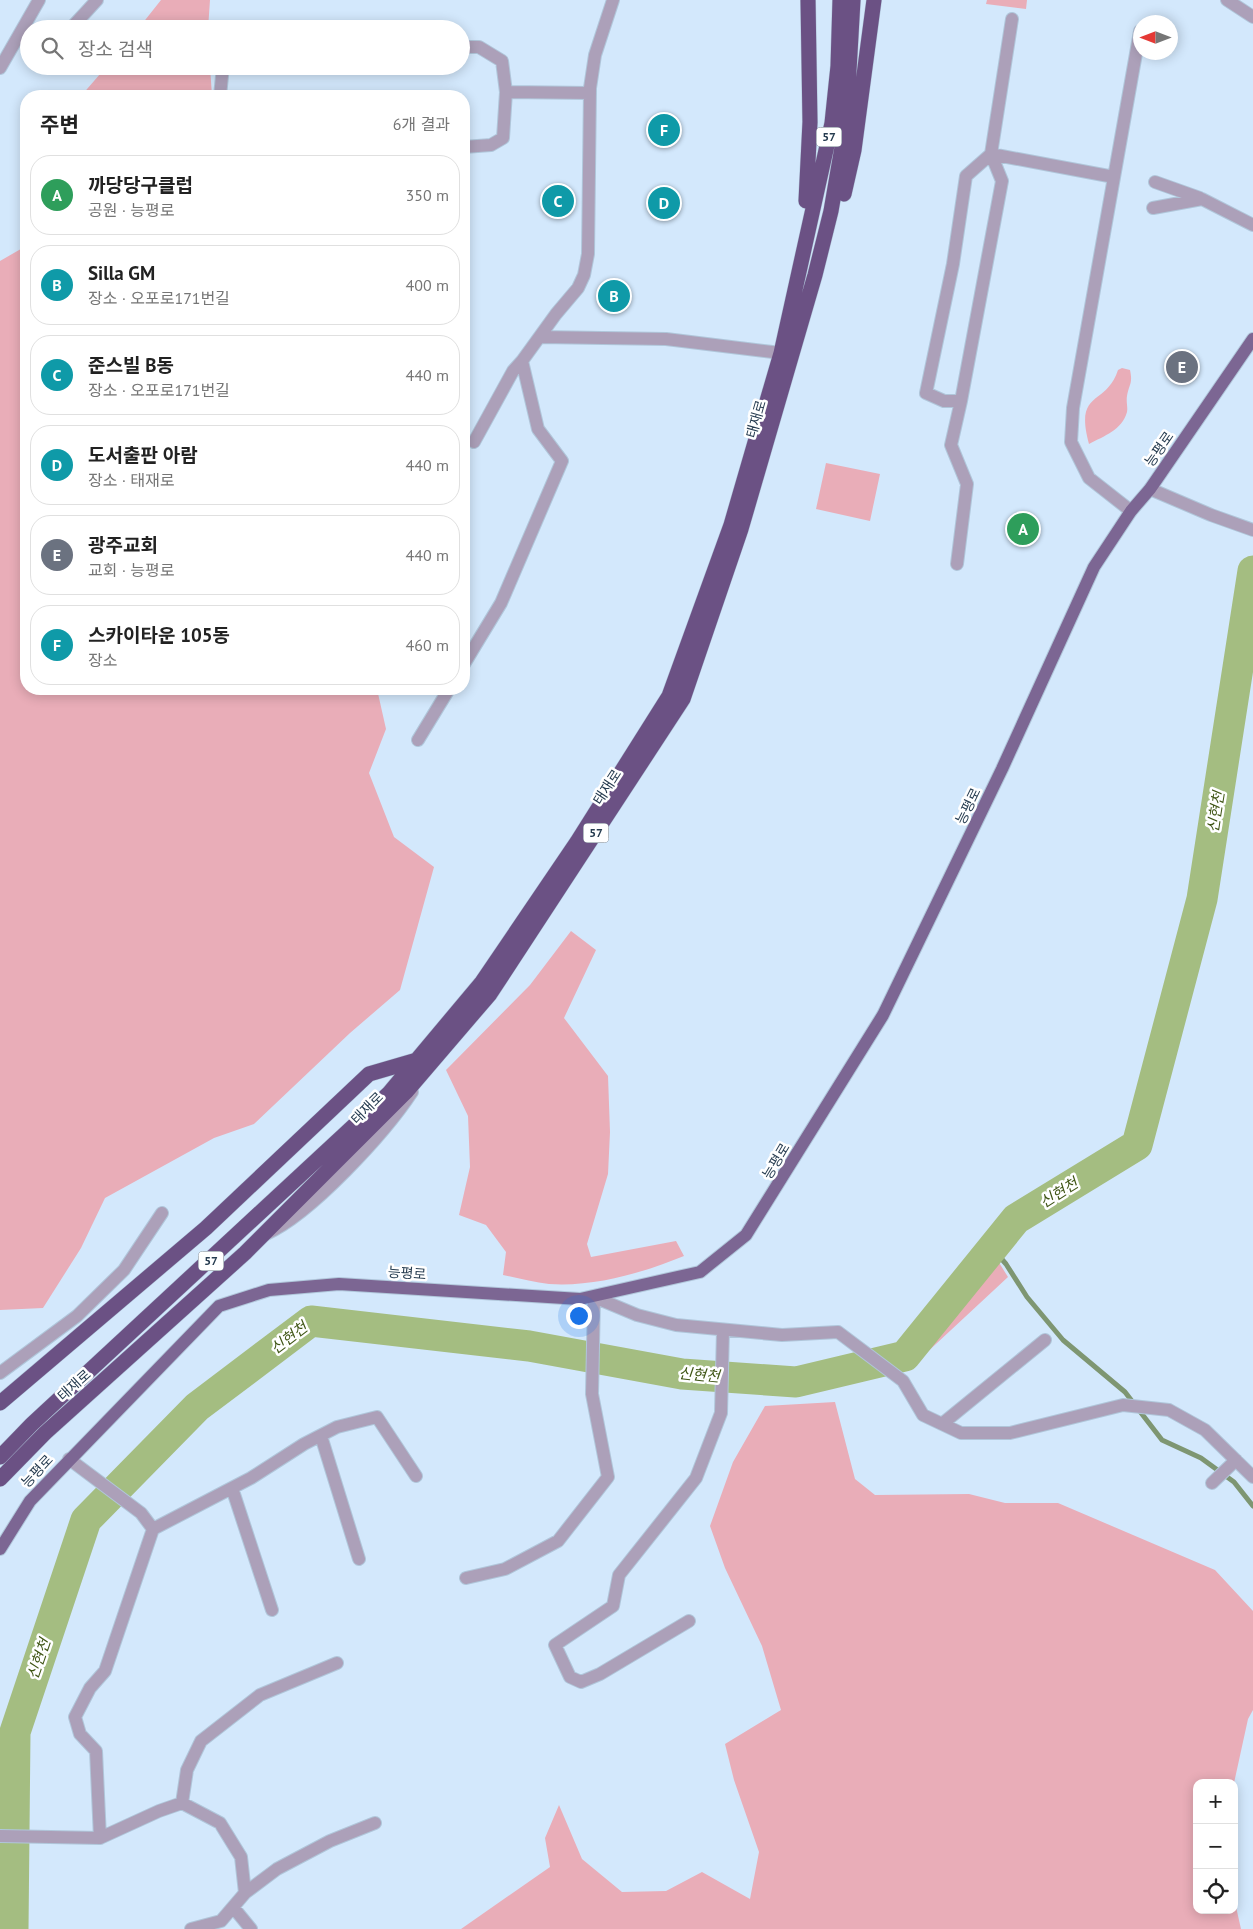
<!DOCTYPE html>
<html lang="ko">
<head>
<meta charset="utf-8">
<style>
  :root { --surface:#fff; --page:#f2f2f2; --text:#222; --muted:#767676; --line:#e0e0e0; --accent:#1a73e8 }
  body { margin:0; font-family:"PT Sans","Noto Sans KR",sans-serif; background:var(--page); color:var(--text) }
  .controls { position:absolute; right:15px; bottom:15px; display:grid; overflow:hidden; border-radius:10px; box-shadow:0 2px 12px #0003 }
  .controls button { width:45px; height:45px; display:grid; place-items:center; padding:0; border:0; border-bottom:1px solid var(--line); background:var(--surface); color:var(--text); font:25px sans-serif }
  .compass { position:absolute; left:1133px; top:15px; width:45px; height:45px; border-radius:50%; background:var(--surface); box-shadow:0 2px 12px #0003; rotate:270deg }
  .you { position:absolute; left:578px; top:1315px; width:18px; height:18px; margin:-12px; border:4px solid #fff; border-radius:50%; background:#1a73e8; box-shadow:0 0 0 8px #1a73e833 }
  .badge { display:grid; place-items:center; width:32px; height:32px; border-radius:50%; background:var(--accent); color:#fff; font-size:16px; font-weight:700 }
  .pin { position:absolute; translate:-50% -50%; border:2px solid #fff; box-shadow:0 1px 5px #0006 }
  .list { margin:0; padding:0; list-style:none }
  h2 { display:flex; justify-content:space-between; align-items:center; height:65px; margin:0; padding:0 20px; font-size:21px }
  h2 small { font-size:16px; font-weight:400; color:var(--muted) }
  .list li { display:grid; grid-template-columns:32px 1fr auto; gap:15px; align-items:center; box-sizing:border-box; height:80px; margin:0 10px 10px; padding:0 10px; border:1px solid var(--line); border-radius:20px }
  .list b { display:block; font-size:19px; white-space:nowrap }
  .list p { margin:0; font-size:16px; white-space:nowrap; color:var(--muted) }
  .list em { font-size:16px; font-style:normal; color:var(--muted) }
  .icon { flex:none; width:28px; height:28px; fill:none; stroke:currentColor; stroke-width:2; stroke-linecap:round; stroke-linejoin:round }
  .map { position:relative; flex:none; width:1253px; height:1929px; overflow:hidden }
  .search { position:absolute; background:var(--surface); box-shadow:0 2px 12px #0003; left:20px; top:20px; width:450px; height:55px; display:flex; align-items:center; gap:12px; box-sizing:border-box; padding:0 18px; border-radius:28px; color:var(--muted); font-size:19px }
  .panel { position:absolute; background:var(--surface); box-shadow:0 2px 12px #0003; left:20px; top:90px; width:450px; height:605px; border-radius:20px }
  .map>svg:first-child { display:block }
  .green { fill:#e9adb8 }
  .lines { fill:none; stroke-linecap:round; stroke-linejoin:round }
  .stream { stroke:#7e9672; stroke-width:5 }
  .river { stroke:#a4bd81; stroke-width:31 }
  .minor-casing { stroke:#b0c6da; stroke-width:14 }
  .major-casing { stroke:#b0c6da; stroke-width:14 }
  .highway-casing { stroke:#b0c6da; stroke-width:16 }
  .minor { stroke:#aca0b9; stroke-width:12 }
  .major { stroke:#7c6693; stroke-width:12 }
  .highway { stroke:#6b5184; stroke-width:15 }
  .labels { text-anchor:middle; stroke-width:5; stroke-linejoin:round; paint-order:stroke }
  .shield { fill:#fff; stroke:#677684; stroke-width:1 }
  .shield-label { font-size:12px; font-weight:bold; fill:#263c50 }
  .street-label { font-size:14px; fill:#263c50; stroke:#fff }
  .water-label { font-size:15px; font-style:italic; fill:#3f5515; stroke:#fff }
</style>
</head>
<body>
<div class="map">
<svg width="1253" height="1929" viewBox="0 0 1253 1929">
  <rect width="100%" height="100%" fill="#d3e8fc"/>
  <path class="green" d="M 161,0 L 210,0 L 208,29 L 138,29 Z
    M 987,0 L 1027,0 L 1026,9 L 986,4 Z
    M 107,66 L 210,66 L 212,96 L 81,96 Z
    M 26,246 L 26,689 L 377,689 L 386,729 L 369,773 L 394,837 L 434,867 L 400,990 L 350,1033 L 254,1124 L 214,1138 L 105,1198 L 81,1248 L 43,1308 L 0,1310 L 0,261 Z
    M 1122,368 L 1130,370 C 1133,384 1129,384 1127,396 C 1126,402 1128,407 1127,412 C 1122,430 1104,436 1089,444 C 1074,389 1106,407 1118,370 Z
    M 826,463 L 880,474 L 870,521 L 816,509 Z
    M 571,931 L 596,950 L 564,1018 L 608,1076 L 610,1132 L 608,1174 L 587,1244 L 591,1257 L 676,1241 L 684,1256 C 642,1273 595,1287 549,1284 C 534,1282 518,1278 503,1275 L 506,1252 L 486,1225 L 459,1215 L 470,1167 L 468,1116 L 446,1070 L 530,985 Z
    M 993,1253 L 1008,1277 L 908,1370 L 901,1363 L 909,1356 Z
    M 835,1402 L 855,1479 L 875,1495 L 969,1494 L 1005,1503 L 1058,1503 L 1215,1570 L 1253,1611 L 1253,1710 L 1248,1719 L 1234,1783 L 1197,1783 L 1197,1910 L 1234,1910 L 1234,1898 L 1241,1929 L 461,1929 L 550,1867 L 545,1838 L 559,1805 L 582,1859 L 622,1892 L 666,1891 L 702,1872 L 750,1899 L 759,1852 L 734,1780 L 725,1744 L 781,1710 L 762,1646 L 725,1568 L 710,1526 L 733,1462 L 765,1406 Z"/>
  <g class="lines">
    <path class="stream" d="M 993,1249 L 1006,1264 L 1027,1297 L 1063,1340 L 1125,1392 L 1162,1440 L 1201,1458 L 1234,1482 L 1253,1506"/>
    <path class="river" d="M 13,1929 L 15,1732 L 86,1520 L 197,1407 L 311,1321 L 529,1346 L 682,1374 L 796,1382 L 905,1356 L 1016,1219 L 1137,1145 L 1202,899 L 1253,571"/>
    <g class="minor-casing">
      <path id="minor" d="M 1227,0 L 1253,17
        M 1012,19 L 991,154 L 1114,177
        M 73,26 L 97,0
        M 461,47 L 479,47 L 502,61 L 506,92 L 590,93
        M 0,68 L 39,0
        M 220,96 L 223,66
        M 464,147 L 491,145 L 503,138 L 506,92
        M 991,154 L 1002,181 L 961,401 L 944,401 L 926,393 L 953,264 L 966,176 Z
        M 1155,182 L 1200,198
        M 1153,208 L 1202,199 L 1253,225
        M 540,337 L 666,339 L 781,353
        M 474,442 L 513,371 L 522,361
        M 1150,489 L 1211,515 L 1253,530
        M 1131,511 L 1089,478 L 1071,442 L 1073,408 L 1140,31
        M 957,564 L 967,484 L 951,445 L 961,401
        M 464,664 L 501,603 L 562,461 L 538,429 L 522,361 L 556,314 L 578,288 L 584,275 L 588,254 L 590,88 L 595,55 L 613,0
        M 418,740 L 449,689
        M 266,1234 C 311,1214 385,1133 412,1092
        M 0,1373 L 77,1316 L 124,1270 L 162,1213
        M 942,1424 L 1045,1340
        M 321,1436 L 359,1559
        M 69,1459 L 141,1513 L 153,1529 L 105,1671 L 90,1688 L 75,1717 L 80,1734 L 96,1751 L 100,1838
        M 1212,1483 L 1236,1460
        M 232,1488 L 272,1610
        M 153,1529 L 251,1478 L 304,1444 L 337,1427 L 377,1417 L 416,1476
        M 466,1578 L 505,1569 L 558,1541 L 608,1477 L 592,1394 L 594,1297 L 637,1315 L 676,1325 L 782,1335 L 838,1332 L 903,1381 L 923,1415 L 961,1433 L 1010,1433 L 1123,1405 L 1169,1410 L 1205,1430 L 1253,1477
        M 689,1621 L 600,1674 L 581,1682 L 570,1677 L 555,1645 L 613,1606 L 619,1575 L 696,1478 L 721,1413 L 723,1330
        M 182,1803 L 187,1770 L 201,1741 L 260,1695 L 337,1663
        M 0,1836 L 100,1838 L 159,1811 L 182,1803 L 220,1823 L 241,1857 L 245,1893
        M 233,1907 L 251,1929
        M 191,1929 L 221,1921 L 245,1893 L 277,1869 L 330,1841 L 375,1823"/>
    </g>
    <g class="major-casing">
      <path id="major" d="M 0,1549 L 30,1501 L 219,1306 L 269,1290 L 339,1284 L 580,1299 L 700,1272 L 746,1235 L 883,1015 L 1002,769 L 1094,567 L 1131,511 L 1150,489 L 1253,339"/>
    </g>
    <g class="highway-casing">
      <path id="highway" d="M 844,194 L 854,150 L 874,0
        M 806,201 L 810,122 L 808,0
        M 0,1403 L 206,1228 L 369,1074 L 417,1060
        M 0,1457 L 32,1424 L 389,1093 L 482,982 L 577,842 L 669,696 L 731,525 L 781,353 L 832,123 L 838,66 L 840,0
        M 0,1479 L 45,1433 L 245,1253 L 406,1092 L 490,994 L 683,699 L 741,529 L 815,275 L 831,211 L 846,124 L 853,0"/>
    </g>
    <use href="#minor" class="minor"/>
    <use href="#major" class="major"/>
    <use href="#highway" class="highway"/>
  </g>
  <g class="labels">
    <g class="shield">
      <rect x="816.5" y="127.5" width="25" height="19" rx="4"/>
      <rect x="583.5" y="823.5" width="25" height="19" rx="4"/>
      <rect x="198.5" y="1251.5" width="25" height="19" rx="4"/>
    </g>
    <g class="shield-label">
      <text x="829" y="141">57</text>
      <text x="596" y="837">57</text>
      <text x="211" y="1265">57</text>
    </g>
    <g class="street-label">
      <text transform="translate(756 419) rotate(-74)" y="5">태재로</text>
      <text transform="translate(1159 449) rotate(-55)" y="5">능평로</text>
      <text transform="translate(607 787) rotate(-57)" y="5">태재로</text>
      <text transform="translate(968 806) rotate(-64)" y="5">능평로</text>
      <text transform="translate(367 1108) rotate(-45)" y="5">태재로</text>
      <text transform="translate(776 1161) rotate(-59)" y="5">능평로</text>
      <text transform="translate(407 1273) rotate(4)" y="5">능평로</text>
      <text transform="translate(74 1385) rotate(-42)" y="5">태재로</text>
      <text transform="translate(37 1471) rotate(-47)" y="5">능평로</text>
    </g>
    <g class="water-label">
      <text transform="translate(1216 812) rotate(-81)" y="5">신현천</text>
      <text transform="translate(1059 1193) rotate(-32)" y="5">신현천</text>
      <text transform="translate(289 1338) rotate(-37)" y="5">신현천</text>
      <text transform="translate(699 1375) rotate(5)" y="5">신현천</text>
      <text transform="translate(39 1659) rotate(-71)" y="5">신현천</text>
    </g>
  </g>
</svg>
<div class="controls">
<button>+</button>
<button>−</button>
<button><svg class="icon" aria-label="locate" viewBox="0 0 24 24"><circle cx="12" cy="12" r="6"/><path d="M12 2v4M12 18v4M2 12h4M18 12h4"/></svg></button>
</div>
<svg class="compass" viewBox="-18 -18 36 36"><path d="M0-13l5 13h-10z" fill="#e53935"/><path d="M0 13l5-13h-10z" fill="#767676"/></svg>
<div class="you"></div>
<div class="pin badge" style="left:1023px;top:529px;background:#2e9e5b">A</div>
<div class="pin badge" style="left:614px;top:296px;background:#0f9aa8">B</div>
<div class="pin badge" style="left:558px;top:201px;background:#0f9aa8">C</div>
<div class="pin badge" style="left:664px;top:203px;background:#0f9aa8">D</div>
<div class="pin badge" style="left:1182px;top:367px;background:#6b7280">E</div>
<div class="pin badge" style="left:664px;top:130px;background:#0f9aa8">F</div>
<div class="search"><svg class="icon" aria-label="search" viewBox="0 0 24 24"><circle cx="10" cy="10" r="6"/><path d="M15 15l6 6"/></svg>장소 검색</div>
<section class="panel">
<h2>주변<small>6개 결과</small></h2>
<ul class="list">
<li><span class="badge" style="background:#2e9e5b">A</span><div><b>까당당구클럽</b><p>공원 · 능평로</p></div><em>350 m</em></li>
<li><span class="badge" style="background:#0f9aa8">B</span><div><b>Silla GM</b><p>장소 · 오포로171번길</p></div><em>400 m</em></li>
<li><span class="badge" style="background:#0f9aa8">C</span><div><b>준스빌 B동</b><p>장소 · 오포로171번길</p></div><em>440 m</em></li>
<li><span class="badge" style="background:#0f9aa8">D</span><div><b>도서출판 아람</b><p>장소 · 태재로</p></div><em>440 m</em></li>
<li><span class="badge" style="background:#6b7280">E</span><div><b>광주교회</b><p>교회 · 능평로</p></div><em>440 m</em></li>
<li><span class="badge" style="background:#0f9aa8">F</span><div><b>스카이타운 105동</b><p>장소</p></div><em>460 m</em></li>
</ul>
</section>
</div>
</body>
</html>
